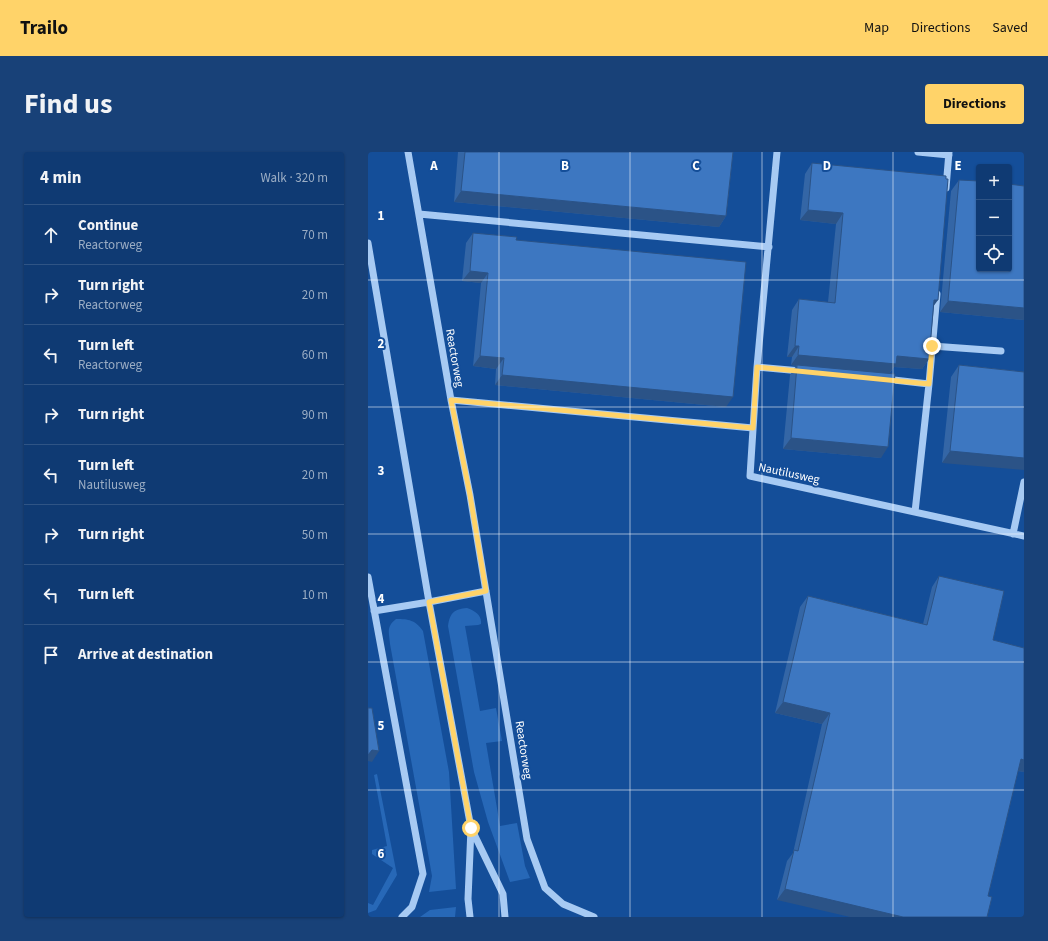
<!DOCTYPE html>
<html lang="en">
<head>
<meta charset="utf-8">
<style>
  :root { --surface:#0f3a73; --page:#184178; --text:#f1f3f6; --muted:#9badc4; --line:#2f5485; --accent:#ffd369 }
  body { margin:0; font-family:"Source Sans 3",sans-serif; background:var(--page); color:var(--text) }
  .controls { position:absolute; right:12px; top:12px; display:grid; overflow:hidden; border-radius:4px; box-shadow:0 1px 3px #0004 }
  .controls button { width:36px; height:36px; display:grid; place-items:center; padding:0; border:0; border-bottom:1px solid var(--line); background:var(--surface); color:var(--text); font:20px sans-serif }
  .stop { position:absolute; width:12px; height:12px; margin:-9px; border:3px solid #ffd369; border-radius:50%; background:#fff }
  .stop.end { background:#ffd369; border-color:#fff; box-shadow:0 1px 4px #0008 }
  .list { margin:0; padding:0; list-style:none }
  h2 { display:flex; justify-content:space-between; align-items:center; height:52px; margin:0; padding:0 16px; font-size:17px }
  h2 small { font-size:13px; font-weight:400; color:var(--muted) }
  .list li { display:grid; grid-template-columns:26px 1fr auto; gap:12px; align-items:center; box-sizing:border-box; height:60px; padding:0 16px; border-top:1px solid var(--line) }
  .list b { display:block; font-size:15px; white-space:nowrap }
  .list p { margin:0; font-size:13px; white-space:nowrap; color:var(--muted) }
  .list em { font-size:13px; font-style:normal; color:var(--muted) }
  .icon { flex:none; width:22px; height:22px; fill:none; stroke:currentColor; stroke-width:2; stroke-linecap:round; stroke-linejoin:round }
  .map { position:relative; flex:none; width:656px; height:765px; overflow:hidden; border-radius:4px }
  header { display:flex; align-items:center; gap:24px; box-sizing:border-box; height:56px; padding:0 20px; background:var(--accent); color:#111 }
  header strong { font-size:19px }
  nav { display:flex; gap:22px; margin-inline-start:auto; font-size:14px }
  .intro { display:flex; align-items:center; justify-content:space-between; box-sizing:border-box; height:96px; padding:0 24px }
  h1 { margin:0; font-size:28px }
  .button { padding:10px 18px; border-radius:4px; background:var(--accent); color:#111; font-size:14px; font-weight:700 }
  main { display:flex; gap:24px; padding:0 24px }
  aside { flex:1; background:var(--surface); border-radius:4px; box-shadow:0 1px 3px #0004 }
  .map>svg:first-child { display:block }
  .green { fill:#2768b7 }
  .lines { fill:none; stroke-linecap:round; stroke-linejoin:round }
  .minor { stroke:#a7caf3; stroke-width:7 }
  .wall { fill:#3466a6 }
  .shaded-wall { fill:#2b5387 }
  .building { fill:#3d77c1; stroke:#2b5387 }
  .route { stroke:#ffd369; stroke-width:5 }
  .grid { fill:none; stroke:#fff; stroke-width:1; stroke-opacity:0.55 }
  .labels { text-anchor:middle; stroke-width:4; stroke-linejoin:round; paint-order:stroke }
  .street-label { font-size:12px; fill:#fff; stroke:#144e99 }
  .grid-label { font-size:13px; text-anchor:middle; font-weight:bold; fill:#fff; stroke:#144e99; stroke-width:4; stroke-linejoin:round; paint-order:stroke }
</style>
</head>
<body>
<header>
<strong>Trailo</strong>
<nav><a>Map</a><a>Directions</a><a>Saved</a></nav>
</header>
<div class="intro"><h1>Find us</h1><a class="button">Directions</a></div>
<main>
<aside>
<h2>4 min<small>Walk · 320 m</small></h2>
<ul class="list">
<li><svg class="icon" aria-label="ahead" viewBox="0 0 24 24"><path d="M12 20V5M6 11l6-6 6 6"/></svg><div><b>Continue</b><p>Reactorweg</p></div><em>70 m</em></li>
<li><svg class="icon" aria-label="right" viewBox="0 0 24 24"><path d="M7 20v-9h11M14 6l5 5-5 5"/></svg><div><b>Turn right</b><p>Reactorweg</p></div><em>20 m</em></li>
<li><svg class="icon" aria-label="left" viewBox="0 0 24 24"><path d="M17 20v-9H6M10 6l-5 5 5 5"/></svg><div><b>Turn left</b><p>Reactorweg</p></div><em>60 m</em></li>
<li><svg class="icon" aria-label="right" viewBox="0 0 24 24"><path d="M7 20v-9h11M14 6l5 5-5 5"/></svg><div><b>Turn right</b></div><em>90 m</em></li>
<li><svg class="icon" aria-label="left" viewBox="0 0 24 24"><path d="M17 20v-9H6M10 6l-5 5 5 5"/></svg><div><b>Turn left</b><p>Nautilusweg</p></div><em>20 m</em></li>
<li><svg class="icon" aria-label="right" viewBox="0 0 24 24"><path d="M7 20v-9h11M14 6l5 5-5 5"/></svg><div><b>Turn right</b></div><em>50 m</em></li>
<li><svg class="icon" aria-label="left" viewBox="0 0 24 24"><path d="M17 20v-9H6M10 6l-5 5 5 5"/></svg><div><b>Turn left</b></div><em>10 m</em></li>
<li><svg class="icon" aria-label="arrive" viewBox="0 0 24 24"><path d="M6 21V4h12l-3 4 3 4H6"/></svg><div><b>Arrive at destination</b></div></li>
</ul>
</aside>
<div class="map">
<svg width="656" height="765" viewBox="0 0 656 765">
  <rect width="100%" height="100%" fill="#144e99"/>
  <path class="green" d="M 99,456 C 107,459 114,463 113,472 L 110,473 L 97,474 L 112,559 L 128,556 L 134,589 L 118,591 L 132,674 L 149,671 L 157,714 L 162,726 L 142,730 L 120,670 L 106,620 L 80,474 C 82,461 86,457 99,456 Z
    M 28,467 C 41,467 47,468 55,479 L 81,620 L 88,737 L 61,740 L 64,724 L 61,707 L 22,492 C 21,480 18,475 28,467 Z
    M 9,622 L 29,723 L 8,758 L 0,761 L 0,751 L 5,753 L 25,716 L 4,702 L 4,698 L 19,694 L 6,623 Z
    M 88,755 L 87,765 L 52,765 L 62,758 Z"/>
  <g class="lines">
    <path class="minor" d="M 40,0 L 83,248 L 102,343 L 159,687 L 177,736 L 195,752 L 226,765
      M 409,0 L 389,215 L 382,324 L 656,384
      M 550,0 L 581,3
      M 578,36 L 581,0
      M 51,62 L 401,95
      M 0,91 L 61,450 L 103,676 L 100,747 L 102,765
      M 564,194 L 633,199
      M 389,215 L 433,219
      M 517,227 L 561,232
      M 83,248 L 385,276
      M 547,360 L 561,232 L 569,142
      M 645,382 L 656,330
      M 0,425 L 55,722 L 44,755 L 34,765
      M 6,459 L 61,450 L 118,439
      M 104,678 L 135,742 L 137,765"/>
  </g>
  <path class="wall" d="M 90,0 L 365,0 L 358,64 L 351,75 L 86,50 Z
    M 444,11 L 566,154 L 561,207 L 554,217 L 526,215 L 521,222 L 513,306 L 415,297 L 422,223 L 428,214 L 423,213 L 424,205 L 419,205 L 424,158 L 431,147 L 460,150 L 468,72 L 432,68 L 437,22 Z
    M 591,28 L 656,168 L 572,160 L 583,39 Z
    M 105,81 L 148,88 L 358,255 L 127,233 L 128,217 L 105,214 L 113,131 L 94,129 L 98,91 Z
    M 591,213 L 656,220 L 574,311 L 583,225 Z
    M 571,424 L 625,488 L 656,496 L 656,620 L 650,619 L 409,748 L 419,709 L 425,701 L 454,572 L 407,561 L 432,455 L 440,444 L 555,472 L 564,435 Z"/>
  <path class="shaded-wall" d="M 93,39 L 358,64 L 351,75 L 86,50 Z
    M 440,58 L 475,61 L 468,72 L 432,68 Z
    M 102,119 L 120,121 L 113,131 L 94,129 Z
    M 566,148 L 570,148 L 562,159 Z
    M 580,149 L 656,156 L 656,168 L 572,160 Z
    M 427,194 L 431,194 L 424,205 L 419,205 Z
    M 430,203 L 529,204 L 561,207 L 554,217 L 526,215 L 520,223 L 429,213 L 428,214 L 423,213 Z
    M 112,204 L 136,206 L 128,217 L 105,214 Z
    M 134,223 L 365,245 L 358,255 L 127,233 Z
    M 423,286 L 520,295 L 513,306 L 415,297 Z
    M 582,299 L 656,306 L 656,318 L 574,311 Z
    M 415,550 L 462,561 L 454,572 L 407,561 Z
    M 4,598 L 11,599 L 4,610 L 0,609 L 0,603 Z
    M 653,607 L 656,608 L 656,620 L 645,618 Z
    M 417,737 L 535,765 L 482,765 L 409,748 Z"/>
  <path class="building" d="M 97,0 L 365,0 L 358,64 L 93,39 Z
    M 444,11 L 578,24 L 578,27 L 580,27 L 570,148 L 566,148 L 561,207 L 529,204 L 528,212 L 430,203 L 431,194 L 427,194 L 431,147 L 467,151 L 475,61 L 440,58 Z
    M 591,28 L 611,29 L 611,117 L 641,117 L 641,32 L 656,34 L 656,156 L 580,149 Z
    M 105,81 L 149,85 L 148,88 L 378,110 L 365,245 L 134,223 L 136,206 L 112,204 L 120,121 L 102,119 Z
    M 429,213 L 527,222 L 520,295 L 423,286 Z
    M 591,213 L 656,220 L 656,306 L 582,299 Z
    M 571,424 L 636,439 L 625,488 L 656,496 L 656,608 L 653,607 L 620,744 L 624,745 L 619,765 L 535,765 L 417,737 L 426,698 L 430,699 L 462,561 L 415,550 L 440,444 L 559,473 Z
    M 0,556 L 4,556 L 11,599 L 4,598 L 0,603 Z"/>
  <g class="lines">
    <path class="route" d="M 103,676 L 61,450 L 118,439 L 102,343 L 83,248 L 385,276 L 389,215 L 561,232 L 564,194"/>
  </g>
  <path class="grid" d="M 131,0 L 131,765M 262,0 L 262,765M 394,0 L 394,765M 525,0 L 525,765M 0,128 L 656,128M 0,255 L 656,255M 0,382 L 656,382M 0,510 L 656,510M 0,638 L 656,638"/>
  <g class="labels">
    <g class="street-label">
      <text transform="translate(87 206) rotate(80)" y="4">Reactorweg</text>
      <text transform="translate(421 321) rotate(12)" y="4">Nautilusweg</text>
      <text transform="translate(156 598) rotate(81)" y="4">Reactorweg</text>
    </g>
  </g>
  <g class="grid-label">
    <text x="66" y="18">A</text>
    <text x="197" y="18">B</text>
    <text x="328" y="18">C</text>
    <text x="459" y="18">D</text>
    <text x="590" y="18">E</text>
    <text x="13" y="68">1</text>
    <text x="13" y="196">2</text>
    <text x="13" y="323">3</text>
    <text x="13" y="451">4</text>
    <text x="13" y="578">5</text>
    <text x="13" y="706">6</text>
  </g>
</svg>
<div class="controls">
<button>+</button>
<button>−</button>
<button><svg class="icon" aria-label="locate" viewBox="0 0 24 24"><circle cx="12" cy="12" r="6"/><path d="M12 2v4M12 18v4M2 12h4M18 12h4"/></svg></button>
</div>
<div class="stop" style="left:103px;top:676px"></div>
<div class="stop end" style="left:564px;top:194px"></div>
</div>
</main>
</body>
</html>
